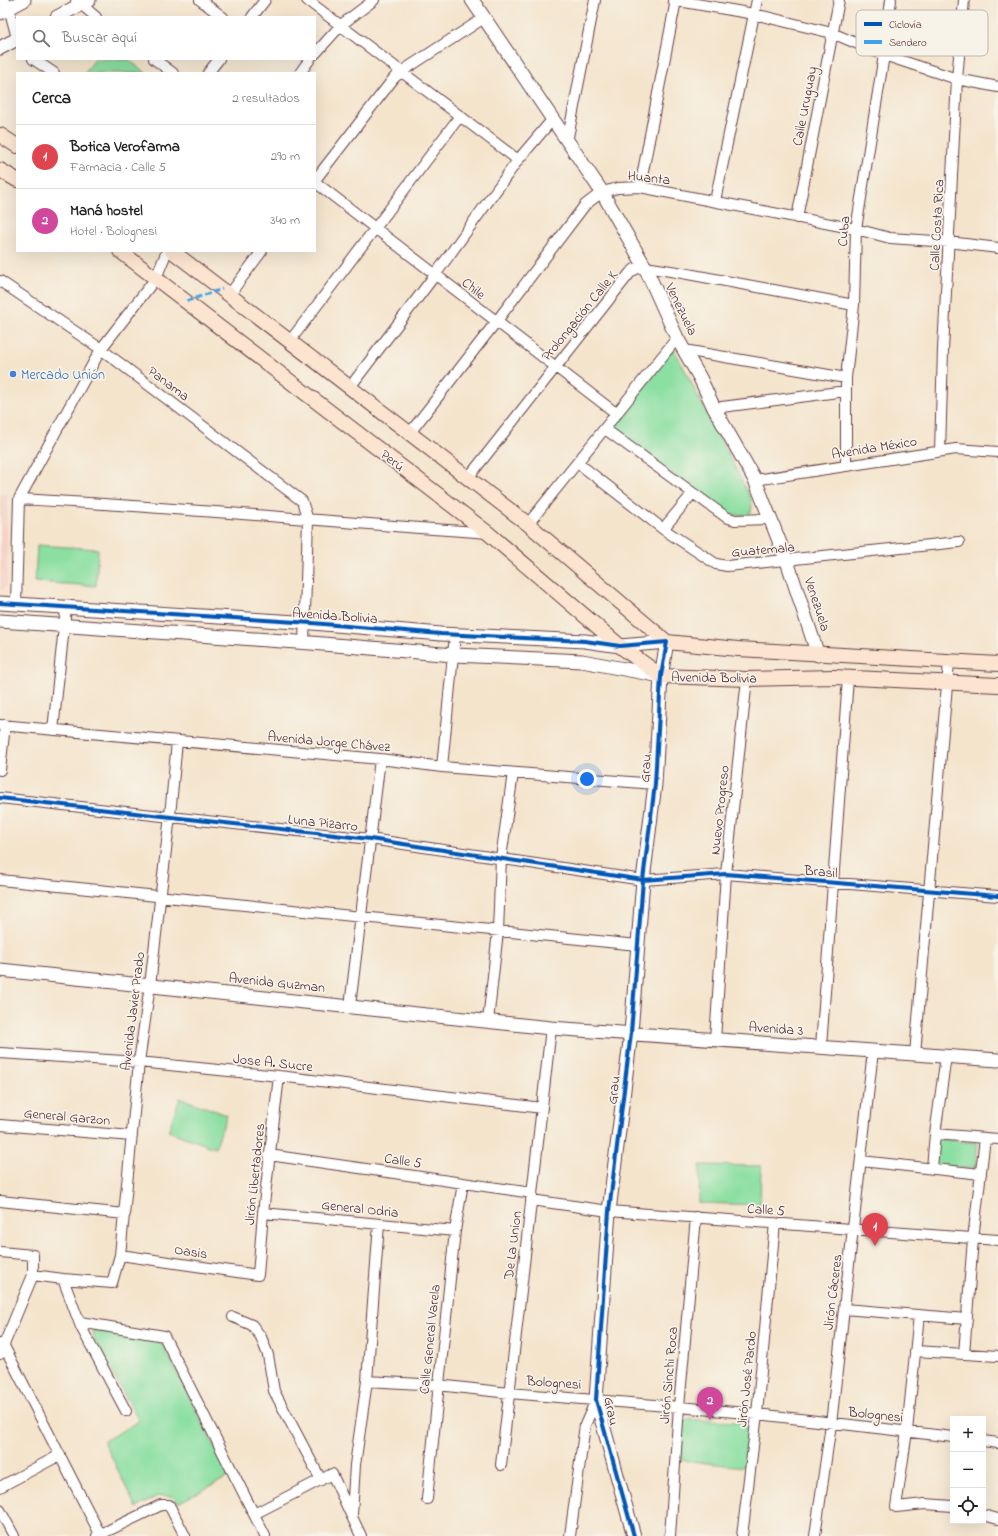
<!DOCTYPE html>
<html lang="es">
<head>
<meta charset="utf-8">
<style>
  :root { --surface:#fff; --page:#f6f6f6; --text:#222; --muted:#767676; --line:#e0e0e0; --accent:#db2777 }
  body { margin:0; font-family:"Indie Flower",sans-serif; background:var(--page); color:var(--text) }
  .controls { position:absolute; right:12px; bottom:12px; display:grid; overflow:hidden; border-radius:0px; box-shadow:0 4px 16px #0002 }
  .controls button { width:36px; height:36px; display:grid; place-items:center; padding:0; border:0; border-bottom:1px solid var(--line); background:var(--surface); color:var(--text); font:20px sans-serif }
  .you { position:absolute; left:587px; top:779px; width:14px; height:14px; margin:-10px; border:3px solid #fff; border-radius:50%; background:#1a73e8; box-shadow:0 0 0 6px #1a73e833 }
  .badge { display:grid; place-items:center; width:26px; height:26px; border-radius:50%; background:var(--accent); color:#fff; font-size:13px; font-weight:700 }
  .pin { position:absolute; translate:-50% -33px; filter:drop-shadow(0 1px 2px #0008) }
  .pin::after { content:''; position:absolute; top:21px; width:14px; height:12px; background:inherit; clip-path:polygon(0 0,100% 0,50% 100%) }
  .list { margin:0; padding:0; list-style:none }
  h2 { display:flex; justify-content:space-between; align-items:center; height:52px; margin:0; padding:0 16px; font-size:17px }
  h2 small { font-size:13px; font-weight:400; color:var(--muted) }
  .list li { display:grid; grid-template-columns:26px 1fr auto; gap:12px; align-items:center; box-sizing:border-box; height:64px; padding:0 16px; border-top:1px solid var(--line) }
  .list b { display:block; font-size:15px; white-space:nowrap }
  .list p { margin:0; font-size:13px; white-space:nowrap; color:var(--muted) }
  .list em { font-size:13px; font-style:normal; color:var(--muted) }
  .icon { flex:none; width:22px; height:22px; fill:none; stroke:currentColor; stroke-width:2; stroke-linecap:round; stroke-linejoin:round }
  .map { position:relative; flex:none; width:998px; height:1536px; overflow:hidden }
  .search { position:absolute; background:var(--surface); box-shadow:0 4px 16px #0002; left:16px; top:16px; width:300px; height:44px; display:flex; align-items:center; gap:10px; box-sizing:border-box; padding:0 14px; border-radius:0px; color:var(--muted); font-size:15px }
  .panel { position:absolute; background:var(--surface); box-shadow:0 4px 16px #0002; left:16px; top:72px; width:300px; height:180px; border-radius:0px }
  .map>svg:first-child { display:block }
  .built { fill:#f6d1c5 }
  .green { fill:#8adfa1; stroke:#6a7f66 }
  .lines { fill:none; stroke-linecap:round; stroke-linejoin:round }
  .minor-casing { stroke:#643d43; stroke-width:12 }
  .tertiary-casing { stroke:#643d43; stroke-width:15 }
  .secondary-casing { stroke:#643d43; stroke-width:16 }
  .minor { stroke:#fff; stroke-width:10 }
  .tertiary { stroke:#fff; stroke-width:13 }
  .secondary { stroke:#fce5d0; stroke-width:14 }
  .quiet { stroke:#40a2eb; stroke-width:3; stroke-dasharray:6 3; stroke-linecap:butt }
  .cycleway-casing { stroke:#f7f3e8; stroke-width:6 }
  .cycleway { stroke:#0057b8; stroke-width:4 }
  .shop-dot { fill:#3f7fe0; stroke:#f7f3e8; stroke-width:1.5 }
  .labels { text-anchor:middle; stroke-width:3.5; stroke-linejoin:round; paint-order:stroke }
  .street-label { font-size:14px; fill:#4a1f2b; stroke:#f7f3e8 }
  .shop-label { font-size:14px; fill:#366cbe; stroke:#f7f3e8; text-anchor:start }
  .key { fill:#f7f3e8; stroke:#c3b3af; stroke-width:1 }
  .key-label { font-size:11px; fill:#4a1f2b }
</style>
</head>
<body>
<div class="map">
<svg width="998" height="1536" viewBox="0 0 998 1536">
  <rect width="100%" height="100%" fill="#f7f3e8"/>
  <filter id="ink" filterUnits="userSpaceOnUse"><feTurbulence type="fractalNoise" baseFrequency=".025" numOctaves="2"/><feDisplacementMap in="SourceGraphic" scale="8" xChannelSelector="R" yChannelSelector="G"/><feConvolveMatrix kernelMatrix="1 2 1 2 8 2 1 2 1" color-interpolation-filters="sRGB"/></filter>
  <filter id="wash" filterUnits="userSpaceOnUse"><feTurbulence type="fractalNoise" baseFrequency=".012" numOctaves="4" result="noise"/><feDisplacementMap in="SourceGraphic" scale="16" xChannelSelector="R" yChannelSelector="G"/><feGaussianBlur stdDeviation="0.9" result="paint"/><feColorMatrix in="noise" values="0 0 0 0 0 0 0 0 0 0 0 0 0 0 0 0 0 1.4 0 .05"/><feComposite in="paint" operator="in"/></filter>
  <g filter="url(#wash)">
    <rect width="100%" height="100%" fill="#f4e4cc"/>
    <path class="built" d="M 0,494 L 9,494 L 7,500 L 7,585 L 2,590 L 0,589 Z"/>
    <path class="green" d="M 95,59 L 128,59 L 146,73 L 85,73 Z
      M 670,351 L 675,351 L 751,499 L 752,507 L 751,512 L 747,515 L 725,515 L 616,432 L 613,426 Z
      M 37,545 L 98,549 L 96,586 L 35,582 Z
      M 180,1098 L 227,1115 L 215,1148 L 168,1131 Z
      M 936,1139 L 978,1143 L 975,1169 L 934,1166 Z
      M 700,1165 L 761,1166 L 760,1205 L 699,1203 Z
      M 93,1330 L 160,1339 L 230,1476 L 178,1503 L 172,1496 L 158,1496 L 136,1508 L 104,1441 L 139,1421 L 94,1339 Z
      M 684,1419 L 751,1423 L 745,1467 L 679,1460 Z"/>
  </g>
  <g filter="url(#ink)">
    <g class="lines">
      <g class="minor-casing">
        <path id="minor" d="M 3,0 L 9,8 L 17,38
          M 76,0 L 96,17
          M 200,0 L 223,17
          M 307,0 L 518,160
          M 673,0 L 754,14 L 832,33 L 884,55 L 957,79 L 998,87
          M 252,17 L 265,0
          M 315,54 L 341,25 L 374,0
          M 33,59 L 54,73
          M 154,59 L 173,73
          M 208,73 L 219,59
          M 300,73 L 310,59
          M 567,142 L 595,0
          M 315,180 L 394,78 L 401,72 L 484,18
          M 315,182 L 617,414
          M 640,187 L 676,0
          M 715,201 L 757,0
          M 797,218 L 839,0
          M 0,281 L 101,349 L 302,501 L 308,520 L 304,643
          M 229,295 L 262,251
          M 290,341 L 460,116
          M 684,350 L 846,378
          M 350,387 L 435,275 L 518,160 L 552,120
          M 714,408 L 846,391
          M 605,429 L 726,517 L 735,520 L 769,519
          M 409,434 L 496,322 L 585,205 L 602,192 L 618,188 L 640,187 L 856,229 L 890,238 L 949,242 L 998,248
          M 940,451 L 943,350 L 957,79 L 964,0
          M 578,463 L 663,529 L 716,564 L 727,566 L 959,542
          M 846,466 L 846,378 L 854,305 L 856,229 L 884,55 L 891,0
          M 468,478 L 630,273 L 635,269 L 645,267 L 677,272 L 854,305
          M 755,480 L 956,449 L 998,452
          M 19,499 C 176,507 331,522 488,533
          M 528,524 L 677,338
          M 663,529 L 693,493
          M 16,604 L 19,499 L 101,349 L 156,278 L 167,251
          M 0,725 L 380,759 L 442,767 L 655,784
          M 53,730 L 66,608
          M 442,767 L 455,635
          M 0,770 L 5,725
          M 0,798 L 370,839 L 643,880 L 726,874 L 998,896
          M 0,880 L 637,945
          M 350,1006 L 380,759
          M 488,1021 L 498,931 L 501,858 L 513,773
          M 715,1040 L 726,874 L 747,679
          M 821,1047 L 848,678
          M 0,1053 L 139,1062 L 279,1076 L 542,1108
          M 915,1054 L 949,662
          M 0,1125 L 132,1136
          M 935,1134 L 998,1139
          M 269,1155 L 532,1193
          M 861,1161 L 981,1174
          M 932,1168 L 935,1134 L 946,1056
          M 531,1200 L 609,1211 L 998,1240
          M 0,1201 L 125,1214
          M 263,1213 L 455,1231
          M 0,1252 L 33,1255 L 33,1275 L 0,1354
          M 120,1255 L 258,1275 L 263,1213 L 279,1076
          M 33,1275 L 63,1279 L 112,1283 L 120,1255 L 139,1062 L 150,985 L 170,816 L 177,741
          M 63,1279 L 81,1327 L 126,1411
          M 844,1309 L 967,1319
          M 919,1315 L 907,1431 L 896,1507 L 925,1504 L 953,1506
          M 233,1317 L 252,1325 L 261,1337 L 268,1355 L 274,1391 L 321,1480
          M 80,1322 L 164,1336 L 265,1536
          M 0,1344 L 4,1346 L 101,1536
          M 915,1351 L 998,1356
          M 964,1354 L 973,1239 L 985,1138
          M 367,1381 L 438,1385 L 509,1393 L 679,1407 L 757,1414 L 953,1437
          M 983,1441 L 998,1443
          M 501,1465 L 551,1028
          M 0,1487 L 60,1455
          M 427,1499 L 455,1231 L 463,1183
          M 0,1510 L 14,1536
          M 254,1514 L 332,1474 L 361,1536
          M 352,1515 L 355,1465 L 367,1381 L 379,1224
          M 983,1515 L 998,1519
          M 97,1536 L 161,1505 L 169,1505 L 185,1536
          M 570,1536 L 585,1425 L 596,1400
          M 670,1536 L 679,1407 L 696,1217
          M 742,1536 L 757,1414 L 775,1223
          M 815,1536 L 831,1424 L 873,1051"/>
      </g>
      <g class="tertiary-casing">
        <path id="tertiary" d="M 472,0 L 602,192 L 645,267 L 677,338 L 700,378 L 714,408 L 755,480 L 787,561 L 818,655
          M 0,13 L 24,0
          M 57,17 L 89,0
          M 0,48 L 17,39
          M 0,603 L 312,623 L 441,634 L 585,641 L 620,646 L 667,642 L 661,676 L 655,784 L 643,880 L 631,1033 L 609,1211 L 596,1400 L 634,1536
          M 0,621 L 311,643 L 454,655 L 582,661 L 661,676
          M 0,970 L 551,1028 L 998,1060"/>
      </g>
      <g class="secondary-casing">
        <path id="secondary" d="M 0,135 L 17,146
          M 0,170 L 17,180
          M 120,251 L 488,533 L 620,646 L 661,676 L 747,679 L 834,677 L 998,685
          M 172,251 L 528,524 L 667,642 L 738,649 L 998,664"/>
      </g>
      <use href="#minor" class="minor"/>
      <use href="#tertiary" class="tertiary"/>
      <use href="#secondary" class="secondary"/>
      <path class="quiet" d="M 187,301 L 222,289"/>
      <g class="cycleway-casing">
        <path id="cycleway" d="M 0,603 L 312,623 L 441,634 L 585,641 L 620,646 L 667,642 L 661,676 L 655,784 L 643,880 L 631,1033 L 609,1211 L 596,1400 L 634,1536
          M 0,798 L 370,839 L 643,880 L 726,874 L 998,896"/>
      </g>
      <use href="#cycleway" class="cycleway"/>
    </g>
  </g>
  <circle class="shop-dot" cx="13" cy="374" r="4"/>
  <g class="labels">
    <g class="street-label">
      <text transform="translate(804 106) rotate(-79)" y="5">Calle Uruguay</text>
      <text transform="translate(649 177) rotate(6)" y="5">Huanta</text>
      <text transform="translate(936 225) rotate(-87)" y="5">Calle Costa Rica</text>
      <text transform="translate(843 231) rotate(-85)" y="5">Cuba</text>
      <text transform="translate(474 288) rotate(38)" y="5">Chile</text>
      <text transform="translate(682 309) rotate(64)" y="5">Venezuela</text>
      <text transform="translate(579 315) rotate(-51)" y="5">Prolongación Calle K</text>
      <text transform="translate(169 383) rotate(37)" y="5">Panama</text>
      <text transform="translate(874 447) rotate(-9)" y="5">Avenida México</text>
      <text transform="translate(393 460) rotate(38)" y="5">Perú</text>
      <text transform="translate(763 549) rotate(-5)" y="5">Guatemala</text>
      <text transform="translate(818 604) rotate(72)" y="5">Venezuela</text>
      <text transform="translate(335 615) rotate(4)" y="5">Avenida Bolivia</text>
      <text transform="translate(714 677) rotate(1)" y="5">Avenida Bolivia</text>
      <text transform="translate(329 741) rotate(5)" y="5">Avenida Jorge Chávez</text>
      <text transform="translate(645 768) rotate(-86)" y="5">Grau</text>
      <text transform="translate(719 810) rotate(-84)" y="5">Nuevo Progreso</text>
      <text transform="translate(323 822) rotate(6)" y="5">Luna Pizarro</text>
      <text transform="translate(821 871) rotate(5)" y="5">Brasil</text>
      <text transform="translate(277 982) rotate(6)" y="5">Avenida Guzman</text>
      <text transform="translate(132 1011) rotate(-83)" y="5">Avenida Javier Prado</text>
      <text transform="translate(776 1028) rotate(4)" y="5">Avenida 3</text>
      <text transform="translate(273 1062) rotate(6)" y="5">Jose A. Sucre</text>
      <text transform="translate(613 1090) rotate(-83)" y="5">Grau</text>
      <text transform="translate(67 1116) rotate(5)" y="5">General Garzon</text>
      <text transform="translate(403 1160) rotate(8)" y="5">Calle 5</text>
      <text transform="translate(254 1174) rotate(-84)" y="5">Jirón Libertadores</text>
      <text transform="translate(360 1208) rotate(6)" y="5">General Odria</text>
      <text transform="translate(766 1209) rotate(4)" y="5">Calle 5</text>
      <text transform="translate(512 1245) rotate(-83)" y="5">De La Union</text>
      <text transform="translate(191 1251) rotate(8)" y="5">Oasis</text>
      <text transform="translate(832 1292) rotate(-83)" y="5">Jirón Cáceres</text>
      <text transform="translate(429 1339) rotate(-84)" y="5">Calle General Varela</text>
      <text transform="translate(668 1375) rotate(-85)" y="5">Jirón Sinchi Roca</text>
      <text transform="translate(746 1379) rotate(-84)" y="5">Jirón José Pardo</text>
      <text transform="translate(554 1382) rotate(4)" y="5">Bolognesi</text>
      <text transform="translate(612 1411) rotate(78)" y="5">Grau</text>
      <text transform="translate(876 1414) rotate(6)" y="5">Bolognesi</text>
    </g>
    <g class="shop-label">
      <text x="21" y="379">Mercado Unión</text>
    </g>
  </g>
  <rect x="856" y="10" width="132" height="46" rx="6" class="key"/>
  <rect x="864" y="22" width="18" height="4" fill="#0057b8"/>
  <rect x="864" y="40" width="18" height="4" fill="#40a2eb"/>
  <g class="key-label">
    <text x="889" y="28">Ciclovía</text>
    <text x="889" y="46">Sendero</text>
  </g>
</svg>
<div class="controls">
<button>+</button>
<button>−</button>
<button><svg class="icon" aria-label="locate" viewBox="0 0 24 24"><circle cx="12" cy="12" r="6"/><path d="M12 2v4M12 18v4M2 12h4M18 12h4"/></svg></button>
</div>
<div class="you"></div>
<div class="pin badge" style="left:875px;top:1246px;background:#e0444e">1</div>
<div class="pin badge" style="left:710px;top:1420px;background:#d1479c">2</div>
<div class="search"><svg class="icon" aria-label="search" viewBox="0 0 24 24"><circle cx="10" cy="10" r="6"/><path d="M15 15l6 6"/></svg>Buscar aquí</div>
<section class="panel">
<h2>Cerca<small>2 resultados</small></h2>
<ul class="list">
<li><span class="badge" style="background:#e0444e">1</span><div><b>Botica Verofarma</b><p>Farmacia · Calle 5</p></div><em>290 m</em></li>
<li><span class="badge" style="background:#d1479c">2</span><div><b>Maná hostel</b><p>Hotel · Bolognesi</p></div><em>340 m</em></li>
</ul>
</section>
</div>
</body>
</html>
